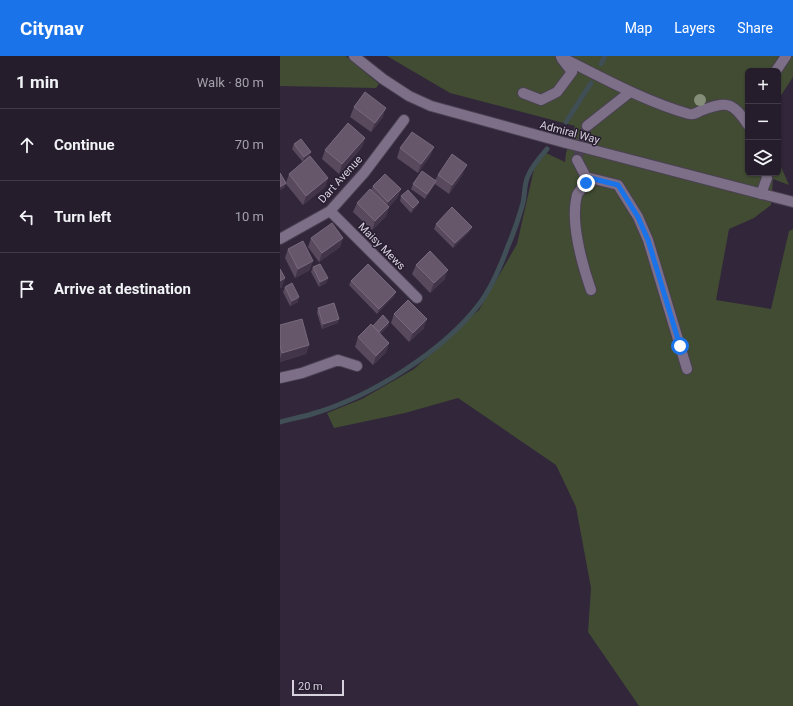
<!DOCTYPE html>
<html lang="en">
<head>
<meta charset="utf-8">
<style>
  :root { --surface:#251c2c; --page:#312938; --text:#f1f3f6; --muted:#a3a1a9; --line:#423a48; --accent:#1a73e8 }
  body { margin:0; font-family:Roboto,sans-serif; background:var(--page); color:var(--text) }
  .controls { position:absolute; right:12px; top:12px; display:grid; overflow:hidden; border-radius:6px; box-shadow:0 1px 3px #0004 }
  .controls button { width:36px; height:36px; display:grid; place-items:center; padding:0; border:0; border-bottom:1px solid var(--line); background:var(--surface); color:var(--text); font:20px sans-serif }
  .scale { position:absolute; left:12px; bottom:10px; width:52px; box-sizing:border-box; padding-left:4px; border:2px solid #d7d0dd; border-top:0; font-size:11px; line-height:14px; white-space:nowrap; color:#d7d0dd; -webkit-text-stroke:3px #271d30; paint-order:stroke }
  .stop { position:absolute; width:12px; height:12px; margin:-9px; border:3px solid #1a73e8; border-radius:50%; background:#fff }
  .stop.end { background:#1a73e8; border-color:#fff; box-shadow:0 1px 4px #0008 }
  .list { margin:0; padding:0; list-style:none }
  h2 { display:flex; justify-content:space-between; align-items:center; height:52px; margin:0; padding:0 16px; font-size:17px }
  h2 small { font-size:13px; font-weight:400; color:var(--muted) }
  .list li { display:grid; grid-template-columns:26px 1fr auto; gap:12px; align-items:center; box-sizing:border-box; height:72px; padding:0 16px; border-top:1px solid var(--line) }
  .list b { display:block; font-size:15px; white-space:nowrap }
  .list em { font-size:13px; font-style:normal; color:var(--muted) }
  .icon { flex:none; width:22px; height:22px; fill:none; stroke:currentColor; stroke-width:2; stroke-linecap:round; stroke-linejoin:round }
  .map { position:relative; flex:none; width:513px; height:650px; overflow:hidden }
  header { display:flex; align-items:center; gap:24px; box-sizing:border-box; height:56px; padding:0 20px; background:var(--accent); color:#fff }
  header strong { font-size:19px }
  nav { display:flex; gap:22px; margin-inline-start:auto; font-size:14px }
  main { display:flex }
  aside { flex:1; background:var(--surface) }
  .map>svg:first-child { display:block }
  .green { fill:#414c33 }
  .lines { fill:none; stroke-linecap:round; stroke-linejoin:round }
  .stream { stroke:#404e55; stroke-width:5 }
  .minor-tunnel { stroke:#4a4052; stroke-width:10; stroke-dasharray:10 5; stroke-linecap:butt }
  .minor-casing { stroke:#4a4152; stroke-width:12 }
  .minor { stroke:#7c6f87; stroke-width:10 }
  .minor-bridge-casing { stroke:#4a4152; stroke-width:12; stroke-linecap:butt }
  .minor-bridge { stroke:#7c6f87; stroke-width:10 }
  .tree { fill:#858e79 }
  .wall { fill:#59495d }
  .shaded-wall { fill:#433549 }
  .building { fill:#66586a; stroke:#786a7c }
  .route { stroke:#1a73e8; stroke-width:5 }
  .labels { text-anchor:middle; stroke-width:3; stroke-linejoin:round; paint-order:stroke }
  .street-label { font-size:11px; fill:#d7d0dd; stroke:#271d30 }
</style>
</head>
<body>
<header>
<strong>Citynav</strong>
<nav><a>Map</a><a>Layers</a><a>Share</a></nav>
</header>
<main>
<aside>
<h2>1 min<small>Walk · 80 m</small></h2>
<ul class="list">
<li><svg class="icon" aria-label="ahead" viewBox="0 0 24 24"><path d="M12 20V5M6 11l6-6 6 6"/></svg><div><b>Continue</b></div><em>70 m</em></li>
<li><svg class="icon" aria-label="left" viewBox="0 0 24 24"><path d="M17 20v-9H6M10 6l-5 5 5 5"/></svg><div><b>Turn left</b></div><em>10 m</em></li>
<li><svg class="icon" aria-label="arrive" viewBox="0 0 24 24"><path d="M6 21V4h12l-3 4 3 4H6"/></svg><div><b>Arrive at destination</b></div></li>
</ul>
</aside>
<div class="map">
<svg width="513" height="650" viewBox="0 0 513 650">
  <rect width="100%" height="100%" fill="#31263a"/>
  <path class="green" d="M 0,0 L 66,0 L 99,28 L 96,32 L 0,30 Z
    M 107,0 L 513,0 L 513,21 L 498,44 L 498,15 L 468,15 L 468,117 L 498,117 L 498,104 L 509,129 L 493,123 L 491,149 L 474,162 L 449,173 L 436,244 L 491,253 L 509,175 L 513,173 L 513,650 L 359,650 L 308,576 L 311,532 L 296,451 L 276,409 L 178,342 L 125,357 L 54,372 L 47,357 L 82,343 L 134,313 L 199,254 L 237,188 L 254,113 L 266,97 L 285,106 L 286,97 L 295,70 L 170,37 Z"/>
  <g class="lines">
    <path class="stream" d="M 321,8 L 325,0
      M 286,66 L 311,27
      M 0,366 C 11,363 22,361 32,358 C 90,341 163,296 200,247 C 212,231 221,209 228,190 C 234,176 239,161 243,147 C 245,138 244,128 248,120 C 252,110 260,101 267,93"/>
    <path class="minor-tunnel" d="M 297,104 L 307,70"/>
    <g class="minor-casing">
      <path id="minor" d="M 74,0 L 103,23 L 129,40 L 151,50 L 286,87
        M 282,0 L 281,1 C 323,22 364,45 409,58 C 413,59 417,57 420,55 C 447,45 452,45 468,69
        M 496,15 L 506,0
        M 243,37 L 261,44 L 277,36 L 292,16 L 282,3
        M 307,70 L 350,36
        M 313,94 L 513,146
        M 297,104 L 306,121 L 306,127 C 303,131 299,135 297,139 C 290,165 302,208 311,234
        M 306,121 L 338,129 L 358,161 L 368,184 L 407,313
        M 481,138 L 487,122 L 486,117
        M 50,155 L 137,242
        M 0,183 L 50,155 L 84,117 L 124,64
        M 0,322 L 22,317 L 58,304 L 77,310"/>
    </g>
    <use href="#minor" class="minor"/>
    <g class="minor-bridge-casing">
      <path id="minor-bridge" d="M 286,87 L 313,94"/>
    </g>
    <use href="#minor-bridge" class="minor-bridge"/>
  </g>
  <circle class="tree" cx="420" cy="44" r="6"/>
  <path class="wall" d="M 74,51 L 103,61 L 91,76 L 70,61 Z
    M 85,82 L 82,91 L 59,118 L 42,103 L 45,94 Z
    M 14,88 L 29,101 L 48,122 L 45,131 L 23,149 L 6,128 L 4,132 L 0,134 L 0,117 L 6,127 L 9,118 L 29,101 L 23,106 L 12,93 Z
    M 154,91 L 150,100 L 138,117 L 117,102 L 120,92 Z
    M 183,118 L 169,138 L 155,128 L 145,143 L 131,133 L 133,128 L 155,124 L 158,119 Z
    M 93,130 L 121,133 L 117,142 L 109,151 L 106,160 L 92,174 L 73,156 L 77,147 L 91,134 Z
    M 121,140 L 139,146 L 137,150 L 131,157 L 120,145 Z
    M 156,168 L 190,175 L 173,192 L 154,173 Z
    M 31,182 L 63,182 L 60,191 L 39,206 L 28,191 Z
    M 8,193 L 30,214 L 15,222 L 5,202 Z
    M 136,209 L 165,223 L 150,237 L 132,218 Z
    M 33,211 L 48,222 L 46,227 L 39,231 L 31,216 Z
    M 71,225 L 114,240 L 97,258 L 69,229 Z
    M 5,231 L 18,246 L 10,250 L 3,236 Z
    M 38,252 L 58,267 L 42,273 L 37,257 Z
    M 114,258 L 144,272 L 129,286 L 111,267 Z
    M 109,266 L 108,270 L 100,278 L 109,287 L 106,296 L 93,309 L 75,291 L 78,281 L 93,270 Z
    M 0,269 L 29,289 L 26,298 L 0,306 Z"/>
  <path class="shaded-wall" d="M 106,52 L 103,61 L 91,76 L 95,67 Z
    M 85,82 L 82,91 L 59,118 L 62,108 Z
    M 154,91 L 150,100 L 138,117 L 141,108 Z
    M 31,96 L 29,101 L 23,106 L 24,101 Z
    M 187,109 L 183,118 L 169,138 L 172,129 Z
    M 48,122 L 45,131 L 23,149 L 26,140 Z
    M 156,125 L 154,129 L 145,143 L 147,138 Z
    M 6,127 L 4,132 L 0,134 L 0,131 Z
    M 121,133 L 117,142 L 105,155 L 108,146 Z
    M 139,146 L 137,150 L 131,157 L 133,152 Z
    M 109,151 L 106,160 L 92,174 L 95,165 Z
    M 192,171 L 190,175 L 173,192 L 175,187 Z
    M 63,182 L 60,191 L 39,206 L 42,197 Z
    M 33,205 L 30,214 L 15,222 L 18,213 Z
    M 168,214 L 165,223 L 150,237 L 154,227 Z
    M 5,222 L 2,232 L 0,232 L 0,225 Z
    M 48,222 L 46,227 L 39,231 L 40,226 Z
    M 116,236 L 114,240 L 97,258 L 99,253 Z
    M 19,241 L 18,246 L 10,250 L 12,245 Z
    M 59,263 L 58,267 L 42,273 L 43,268 Z
    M 147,263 L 144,272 L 129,286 L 133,277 Z
    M 109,266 L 108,270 L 96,282 L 98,277 Z
    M 109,287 L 106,296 L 93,309 L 96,300 Z
    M 29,289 L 26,298 L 0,306 L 0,303 L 2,297 Z"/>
  <path class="building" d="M 85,36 L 106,52 L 95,67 L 74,51 Z
    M 68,67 L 85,82 L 62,108 L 45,94 Z
    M 132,76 L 154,91 L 141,108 L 120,92 Z
    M 21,83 L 31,96 L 24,101 L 14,88 Z
    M 172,98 L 187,109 L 172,129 L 158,119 Z
    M 30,100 L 48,122 L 26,140 L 9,118 Z
    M 142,115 L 156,125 L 147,138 L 133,128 Z
    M 0,117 L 6,127 L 0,131 Z
    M 105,118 L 121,133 L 108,146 L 93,130 Z
    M 90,133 L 109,151 L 95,165 L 77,147 Z
    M 128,134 L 139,146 L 133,152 L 121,140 Z
    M 172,151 L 192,171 L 175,187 L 156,168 Z
    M 52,167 L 63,182 L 42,197 L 31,182 Z
    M 23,185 L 33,205 L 18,213 L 8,193 Z
    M 150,195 L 168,214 L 154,227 L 136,209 Z
    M 40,208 L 48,222 L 40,226 L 33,211 Z
    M 88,208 L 116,236 L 99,253 L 71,225 Z
    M 0,213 L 5,222 L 0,225 Z
    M 12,227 L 19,241 L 12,245 L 5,231 Z
    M 128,244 L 147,263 L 133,277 L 114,258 Z
    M 54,247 L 59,263 L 43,268 L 38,252 Z
    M 103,259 L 109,266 L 99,276 L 93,270 Z
    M 22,263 L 29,289 L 2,297 L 0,289 L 0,269 Z
    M 91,268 L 109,287 L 96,300 L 78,281 Z"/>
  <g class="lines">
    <path class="route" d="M 306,127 L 306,121 L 338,129 L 358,161 L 368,184 L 400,290"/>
  </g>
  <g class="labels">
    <g class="street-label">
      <text transform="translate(290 76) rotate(15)" y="4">Admiral Way</text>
      <text transform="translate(60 123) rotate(-48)" y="4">Dart Avenue</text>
      <text transform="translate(102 190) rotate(45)" y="4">Maisy Mews</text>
    </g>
  </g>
</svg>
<div class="controls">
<button>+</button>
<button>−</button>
<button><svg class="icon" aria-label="layers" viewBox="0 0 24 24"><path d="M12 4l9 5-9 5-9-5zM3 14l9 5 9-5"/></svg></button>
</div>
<div class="scale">20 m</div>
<div class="stop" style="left:400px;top:290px"></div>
<div class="stop end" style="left:306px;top:127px"></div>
</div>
</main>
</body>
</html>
